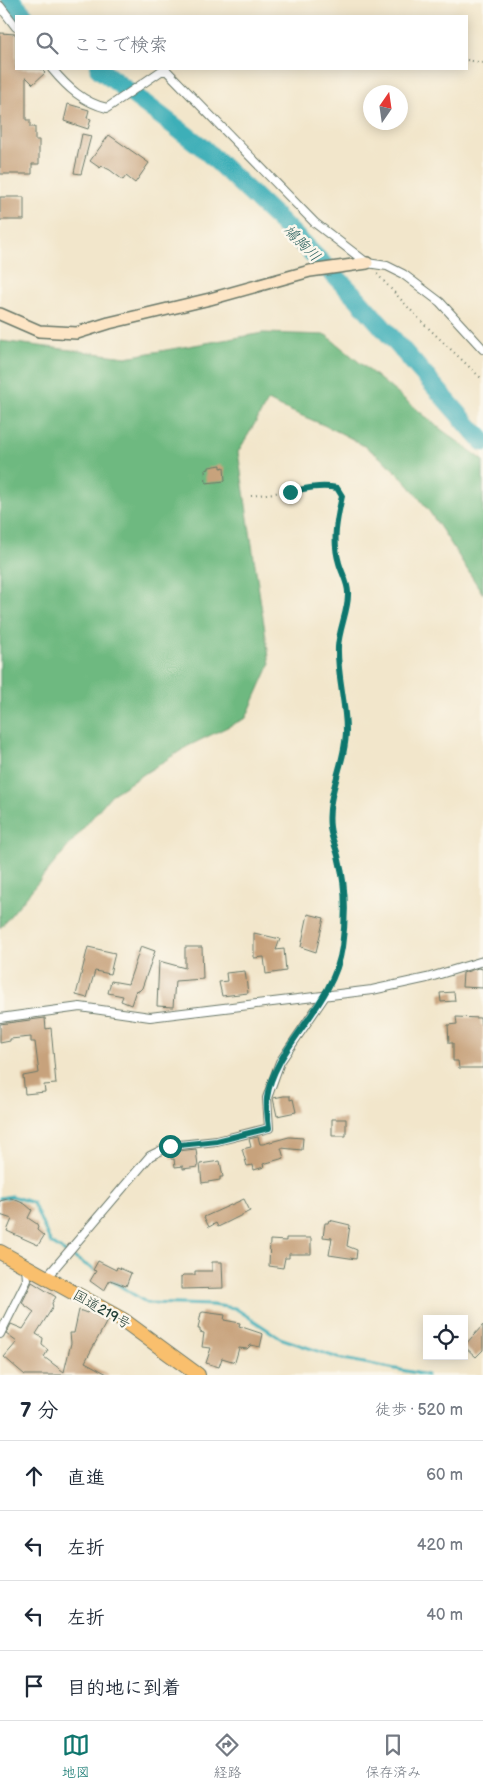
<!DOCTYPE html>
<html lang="ja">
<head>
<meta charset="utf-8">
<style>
  :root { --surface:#fff; --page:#f6f6f7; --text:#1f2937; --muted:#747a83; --line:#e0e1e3; --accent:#0f766e }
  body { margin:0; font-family:"Balsamiq Sans","Klee One",sans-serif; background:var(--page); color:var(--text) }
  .controls { position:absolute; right:15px; bottom:15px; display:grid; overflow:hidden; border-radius:0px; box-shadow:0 2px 12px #0003 }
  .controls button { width:45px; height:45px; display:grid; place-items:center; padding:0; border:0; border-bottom:1px solid var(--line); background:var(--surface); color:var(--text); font:25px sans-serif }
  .compass { position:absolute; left:363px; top:85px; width:45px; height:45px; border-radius:50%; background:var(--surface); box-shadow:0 2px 12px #0003; rotate:13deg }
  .stop { position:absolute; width:15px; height:15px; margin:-11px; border:4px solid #0f766e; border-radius:50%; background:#fff }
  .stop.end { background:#0f766e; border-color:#fff; box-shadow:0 1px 5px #0008 }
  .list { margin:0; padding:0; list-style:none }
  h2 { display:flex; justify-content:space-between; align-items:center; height:65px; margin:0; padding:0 20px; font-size:21px }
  h2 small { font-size:16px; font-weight:400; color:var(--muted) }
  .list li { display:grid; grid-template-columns:32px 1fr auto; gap:15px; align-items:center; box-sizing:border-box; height:70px; padding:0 20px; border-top:1px solid var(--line) }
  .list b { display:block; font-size:19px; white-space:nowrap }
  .list em { font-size:16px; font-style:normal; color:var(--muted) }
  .icon { flex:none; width:28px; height:28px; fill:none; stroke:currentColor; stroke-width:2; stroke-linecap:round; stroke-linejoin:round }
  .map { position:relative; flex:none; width:483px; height:1375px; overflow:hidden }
  .search { position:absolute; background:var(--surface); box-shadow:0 2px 12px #0003; left:15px; right:15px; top:15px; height:55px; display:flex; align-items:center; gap:12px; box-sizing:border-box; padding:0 18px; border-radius:0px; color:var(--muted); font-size:19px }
  .sheet { height:345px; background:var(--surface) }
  nav { display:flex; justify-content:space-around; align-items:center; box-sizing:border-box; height:70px; border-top:1px solid var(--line); background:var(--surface); font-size:14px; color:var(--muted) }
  nav a { display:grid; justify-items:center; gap:2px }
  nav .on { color:var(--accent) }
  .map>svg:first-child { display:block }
  .forest { fill:#6eb980; stroke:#467b5a }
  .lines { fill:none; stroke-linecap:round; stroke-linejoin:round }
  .stream { stroke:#3eafb8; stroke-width:3 }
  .river { stroke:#3eafb8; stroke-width:19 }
  .building { fill:#c7a27b }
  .minor-casing { stroke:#697869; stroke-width:10 }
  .secondary-casing { stroke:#697869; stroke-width:14 }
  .trunk-casing { stroke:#697869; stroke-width:16 }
  .path { stroke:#697869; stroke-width:2; stroke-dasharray:1 4; stroke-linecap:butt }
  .minor { stroke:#fff; stroke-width:8 }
  .secondary { stroke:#fde5c5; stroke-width:11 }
  .trunk { stroke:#f9bf6d; stroke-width:14 }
  .route { stroke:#0f766e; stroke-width:6 }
  .labels { text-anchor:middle; stroke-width:5; stroke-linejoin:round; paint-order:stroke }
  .street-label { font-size:14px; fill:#1f3d34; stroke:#fbf7ec }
  .water-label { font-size:15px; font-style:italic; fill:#285f5c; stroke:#fbf7ec }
</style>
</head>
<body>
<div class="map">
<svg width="483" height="1375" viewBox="0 0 483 1375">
  <rect width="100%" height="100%" fill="#fbf7ec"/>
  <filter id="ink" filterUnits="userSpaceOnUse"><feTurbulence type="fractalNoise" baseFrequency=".02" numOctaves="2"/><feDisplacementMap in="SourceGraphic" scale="10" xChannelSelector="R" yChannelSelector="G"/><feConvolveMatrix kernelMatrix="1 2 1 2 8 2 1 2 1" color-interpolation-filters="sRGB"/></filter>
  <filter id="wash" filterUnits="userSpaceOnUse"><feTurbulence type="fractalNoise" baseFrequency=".0096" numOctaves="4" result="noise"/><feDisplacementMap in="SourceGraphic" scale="20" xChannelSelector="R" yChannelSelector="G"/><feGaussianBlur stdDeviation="1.12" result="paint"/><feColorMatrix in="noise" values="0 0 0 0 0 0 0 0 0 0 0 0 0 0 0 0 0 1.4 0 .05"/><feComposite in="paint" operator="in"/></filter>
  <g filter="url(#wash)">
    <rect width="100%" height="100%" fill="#f2e6cb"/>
    <path class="forest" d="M 263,333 L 326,335 L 442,430 L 483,460 L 483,594 C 451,546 423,491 377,455 C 346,431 304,418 268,401 L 238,452 L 270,664 L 246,718 L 188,746 L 111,795 L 0,928 L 0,341 L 126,357 Z"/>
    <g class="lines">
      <path class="stream" d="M 0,1198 L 12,1196 L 33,1203 L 51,1243 L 99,1273
        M 109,1279 L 147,1303 L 212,1305 L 235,1308 L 280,1338 L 338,1358 L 427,1375"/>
      <path class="river" d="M 10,0 L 25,16
        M 99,69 L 202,147 L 280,221 L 357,298 L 483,442"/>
    </g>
    <g id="blocks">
      <path class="building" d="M 0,33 L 16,34 L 16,69 L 41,69 L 45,73 L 33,84 L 26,77 L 26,120 L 30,120 L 30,127 L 35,127 L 35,140 L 39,140 L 39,164 L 32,164 L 32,174 L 0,174 Z
        M 68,104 L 89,110 L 87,118 L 91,119 L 88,129 L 64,121 Z
        M 82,134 L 91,136 L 81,174 L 74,173 Z
        M 109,135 L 149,163 L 135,183 L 126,176 L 123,180 L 110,170 L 102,166 L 100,168 L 90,161 Z
        M 0,197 L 24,197 L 24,220 L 0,220 Z
        M 221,465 L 221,468 L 224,467 L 225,481 L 206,483 L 205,470 L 209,469 L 209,467 Z
        M 308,914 L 324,918 L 316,952 L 301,947 Z
        M 254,933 L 280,939 L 276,950 L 284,949 L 286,971 L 266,974 L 264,957 L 254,958 Z
        M 141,946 L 155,951 L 142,988 L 139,991 L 136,990 L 131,1005 L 121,1001 L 123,996 L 108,993 L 111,981 L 128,984 Z
        M 88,947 L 115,953 L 110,974 L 95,971 L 87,998 L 76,995 Z
        M 185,947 L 202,947 L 203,979 L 175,981 L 173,1007 L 157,1006 L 159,961 L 185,968 Z
        M 478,968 L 483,969 L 483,988 L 462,987 L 463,973 Z
        M 245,971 L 248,993 L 222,996 L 219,982 L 227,981 L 226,973 Z
        M 454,992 L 455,1001 L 441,1002 L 440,993 Z
        M 456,1017 L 480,1018 L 481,1025 L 483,1025 L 483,1068 L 459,1068 L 458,1061 L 453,1061 L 453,1043 L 449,1043 L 448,1025 L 457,1024 Z
        M 45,1018 L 46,1029 L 51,1028 L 56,1084 L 44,1085 L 45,1092 L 25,1094 L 23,1076 L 39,1073 L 35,1042 L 31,1042 L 31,1037 L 10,1039 L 10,1041 L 0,1043 L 0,1024 Z
        M 284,1096 L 290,1096 L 290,1100 L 293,1099 L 296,1112 L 277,1116 L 273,1098 Z
        M 332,1119 L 346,1119 L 346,1136 L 332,1136 Z
        M 258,1137 L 260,1144 L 263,1144 L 289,1137 L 303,1138 L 302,1150 L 281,1148 L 284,1158 L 263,1164 L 264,1167 L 254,1170 L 253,1165 L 247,1166 L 242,1149 L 251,1147 L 249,1139 Z
        M 196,1149 L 198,1167 L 183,1169 L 183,1166 L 175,1167 L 174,1159 L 171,1159 L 170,1152 Z
        M 220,1161 L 223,1177 L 220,1177 L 220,1180 L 202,1183 L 200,1164 Z
        M 11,1198 L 25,1204 L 32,1210 L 28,1218 L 37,1224 L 38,1227 L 37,1230 L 44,1236 L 38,1245 L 7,1231 L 12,1219 L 0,1215 L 0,1201 Z
        M 244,1199 L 250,1211 L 218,1227 L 216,1223 L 209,1227 L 204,1217 Z
        M 329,1220 L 350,1225 L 347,1246 L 357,1250 L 356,1259 L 329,1255 L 332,1238 L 323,1237 L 325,1223 L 328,1223 Z
        M 286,1238 L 311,1238 L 311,1254 L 289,1254 L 289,1258 L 285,1258 L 283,1268 L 269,1266 L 270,1240 L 286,1241 Z
        M 98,1261 L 116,1270 L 117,1267 L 131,1273 L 126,1286 L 110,1280 L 104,1291 L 90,1281 L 96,1271 L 93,1270 Z
        M 212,1262 L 222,1262 L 223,1288 L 181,1289 L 181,1277 L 183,1275 L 195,1275 L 195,1271 L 212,1271 Z
        M 32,1282 L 56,1297 L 52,1303 L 53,1307 L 36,1334 L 43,1338 L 42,1345 L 48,1350 L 44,1357 L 64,1372 L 71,1343 L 70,1333 L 74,1333 L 79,1310 L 87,1313 L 88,1311 L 107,1321 L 85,1362 L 109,1375 L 25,1375 L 4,1357 L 17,1342 L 6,1334 L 11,1324 L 23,1329 L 34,1312 L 22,1303 Z
        M 203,1312 L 225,1315 L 224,1320 L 240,1323 L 239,1326 L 263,1334 L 260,1347 L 251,1345 L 247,1349 L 239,1348 L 235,1362 L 222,1358 L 219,1367 L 206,1363 L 211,1348 L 202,1347 L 204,1333 L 200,1332 L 200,1329 L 198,1329 L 201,1313 Z
        M 483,1325 L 483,1350 L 476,1357 L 464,1346 Z"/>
    </g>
  </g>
  <g filter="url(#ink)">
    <use href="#blocks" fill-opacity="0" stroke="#697869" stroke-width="1"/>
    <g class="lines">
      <g class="minor-casing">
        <path id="minor" d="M 0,6 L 16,27
          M 52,69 C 67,87 84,103 107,108 L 161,71 L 167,71 L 315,223 L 367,263 L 387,266 L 403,274 L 440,302 L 483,349
          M 0,1018 L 80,1007 L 150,1017 L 372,990 L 427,978 L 483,961
          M 46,1278 L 150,1156 L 170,1146 L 217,1141 L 269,1128 L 267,1098 L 280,1062 L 325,996
          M 0,1334 L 27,1280 L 26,1267"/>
      </g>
      <g class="secondary-casing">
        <path id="secondary" d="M 0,314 L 39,331 L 77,333 L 109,323 L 210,299 L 310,271 L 367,263"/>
      </g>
      <g class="trunk-casing">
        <path id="trunk" d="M 0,1252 L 123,1320 L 198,1375"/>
      </g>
      <path class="path" d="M 467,60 L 483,63
        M 377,274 L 421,321 L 483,380
        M 251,496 L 328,486 L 337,488 L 342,496 C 337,519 332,540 339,563 C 342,574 349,584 348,595 C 348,611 339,629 338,647 C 337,675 346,703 346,730 C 347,763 326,794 330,827 C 331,838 336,849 339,860 C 349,901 347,948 329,986"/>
      <use href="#minor" class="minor"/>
      <use href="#secondary" class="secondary"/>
      <use href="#trunk" class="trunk"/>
    </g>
  </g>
  <g class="lines" filter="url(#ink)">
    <path class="route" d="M 170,1146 L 217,1141 L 269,1128 C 268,1119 266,1108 267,1098 C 273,1047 334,1006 342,947 C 346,919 346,887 339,860 C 337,849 331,838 330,827 C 326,794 346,763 346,730 C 346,703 337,675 338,647 C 339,629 348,611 348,595 C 349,584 342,574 339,563 C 332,540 337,519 342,496 L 337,488 C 321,485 306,488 290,492"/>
  </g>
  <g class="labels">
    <g class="street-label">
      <text transform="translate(102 1309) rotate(30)" y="5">国道219号</text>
    </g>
    <g class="water-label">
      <text transform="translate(302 243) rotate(45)" y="5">鳩胸川</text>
    </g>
  </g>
</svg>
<div class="controls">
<button><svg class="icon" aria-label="locate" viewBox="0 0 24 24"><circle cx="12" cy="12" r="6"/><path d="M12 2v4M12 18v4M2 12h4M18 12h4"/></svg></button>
</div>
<svg class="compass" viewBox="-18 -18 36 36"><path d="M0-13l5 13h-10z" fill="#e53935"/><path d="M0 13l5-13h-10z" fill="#747a83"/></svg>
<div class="stop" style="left:170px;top:1146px"></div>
<div class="stop end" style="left:290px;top:492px"></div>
<div class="search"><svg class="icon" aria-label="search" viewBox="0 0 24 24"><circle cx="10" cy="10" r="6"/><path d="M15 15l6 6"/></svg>ここで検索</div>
</div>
<section class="sheet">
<h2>7 分<small>徒歩 · 520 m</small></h2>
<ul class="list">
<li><svg class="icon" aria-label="ahead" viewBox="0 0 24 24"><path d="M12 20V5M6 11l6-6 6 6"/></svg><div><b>直進</b></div><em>60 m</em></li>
<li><svg class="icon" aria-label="left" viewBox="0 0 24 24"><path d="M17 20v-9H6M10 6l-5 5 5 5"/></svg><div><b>左折</b></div><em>420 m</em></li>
<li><svg class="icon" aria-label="left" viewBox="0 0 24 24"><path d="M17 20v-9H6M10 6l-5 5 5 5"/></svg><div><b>左折</b></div><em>40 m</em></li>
<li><svg class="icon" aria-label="arrive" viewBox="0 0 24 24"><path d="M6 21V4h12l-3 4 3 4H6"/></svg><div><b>目的地に到着</b></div></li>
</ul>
</section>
<nav>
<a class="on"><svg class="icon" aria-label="map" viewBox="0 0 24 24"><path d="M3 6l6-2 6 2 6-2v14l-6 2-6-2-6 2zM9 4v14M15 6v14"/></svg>地図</a>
<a><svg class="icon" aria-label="directions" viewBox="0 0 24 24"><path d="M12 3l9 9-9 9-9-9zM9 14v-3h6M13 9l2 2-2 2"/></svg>経路</a>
<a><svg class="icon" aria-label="saved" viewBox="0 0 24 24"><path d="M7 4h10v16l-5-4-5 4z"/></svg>保存済み</a>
</nav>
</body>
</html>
